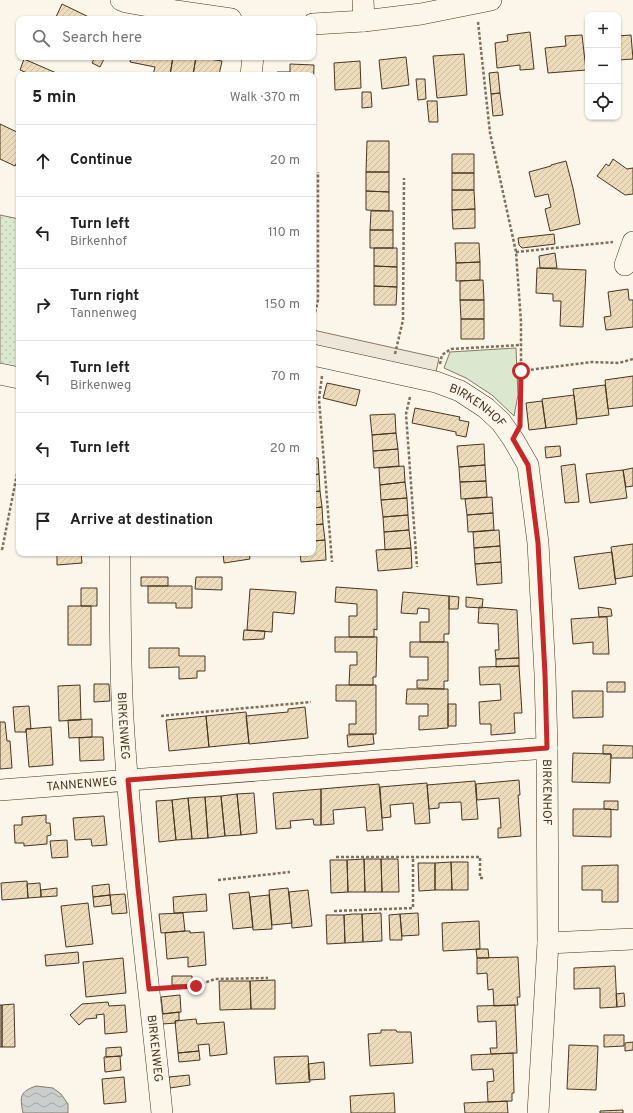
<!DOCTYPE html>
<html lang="en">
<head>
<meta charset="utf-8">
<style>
  :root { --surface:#fff; --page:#f6f6f6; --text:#202124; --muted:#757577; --line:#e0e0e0 }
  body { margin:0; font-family:Overpass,sans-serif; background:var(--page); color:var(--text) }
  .controls { position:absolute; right:12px; top:12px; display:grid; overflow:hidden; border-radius:8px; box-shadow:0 1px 3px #0004 }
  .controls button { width:36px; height:36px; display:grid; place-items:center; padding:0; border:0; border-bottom:1px solid var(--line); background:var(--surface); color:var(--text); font:20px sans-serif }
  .stop { position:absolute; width:12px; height:12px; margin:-9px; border:3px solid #c62828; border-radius:50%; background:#fff }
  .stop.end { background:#c62828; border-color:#fff; box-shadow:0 1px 4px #0008 }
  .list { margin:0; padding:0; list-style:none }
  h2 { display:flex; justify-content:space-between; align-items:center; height:52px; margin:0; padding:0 16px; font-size:17px }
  h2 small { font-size:13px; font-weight:400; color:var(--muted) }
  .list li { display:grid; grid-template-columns:26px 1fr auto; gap:12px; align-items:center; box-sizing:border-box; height:72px; padding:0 16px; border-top:1px solid var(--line) }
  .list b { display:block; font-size:15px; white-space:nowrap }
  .list p { margin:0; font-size:13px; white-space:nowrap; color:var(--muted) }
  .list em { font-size:13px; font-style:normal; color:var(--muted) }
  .icon { flex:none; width:22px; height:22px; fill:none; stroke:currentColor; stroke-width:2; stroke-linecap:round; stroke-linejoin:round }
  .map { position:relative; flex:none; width:633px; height:1113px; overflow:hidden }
  .search { position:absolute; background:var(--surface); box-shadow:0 1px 3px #0004; left:16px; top:16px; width:300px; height:44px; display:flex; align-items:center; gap:10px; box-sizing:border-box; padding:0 14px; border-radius:8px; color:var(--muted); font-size:15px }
  .panel { position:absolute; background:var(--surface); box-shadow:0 1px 3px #0004; left:16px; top:72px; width:300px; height:484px; border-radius:8px }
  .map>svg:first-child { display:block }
  .green { fill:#dce7d0; stroke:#887966 }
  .garden { fill:url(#garden-dots); stroke:#887966 }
  .parking { fill:#ede7d9; stroke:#887966 }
  .water { fill:url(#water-waves); stroke:#887966 }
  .building { fill:url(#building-hatch); stroke:#4a3520 }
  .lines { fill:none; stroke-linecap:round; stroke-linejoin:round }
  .minor-casing { stroke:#4a3520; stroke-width:22 }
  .path { stroke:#7f6f5c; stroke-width:2.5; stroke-dasharray:3 2; stroke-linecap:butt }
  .minor { stroke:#fbf6e9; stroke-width:21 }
  .route { stroke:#c62828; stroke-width:5 }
  .labels { text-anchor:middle; stroke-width:3; stroke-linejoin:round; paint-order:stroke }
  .street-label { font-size:12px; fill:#4a3520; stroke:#fbf6e9 }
</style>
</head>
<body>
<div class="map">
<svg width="633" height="1113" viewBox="0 0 633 1113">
  <defs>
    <pattern id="garden-dots" width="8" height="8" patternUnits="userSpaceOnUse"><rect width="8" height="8" fill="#dce7d0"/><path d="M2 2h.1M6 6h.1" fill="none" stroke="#bec7b2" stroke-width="1.8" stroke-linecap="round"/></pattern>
    <pattern id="water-waves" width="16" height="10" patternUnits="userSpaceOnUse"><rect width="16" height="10" fill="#c9cecd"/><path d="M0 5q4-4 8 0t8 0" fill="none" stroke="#a5a8a6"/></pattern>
    <pattern id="building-hatch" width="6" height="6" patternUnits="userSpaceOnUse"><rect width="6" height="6" fill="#ecdcbc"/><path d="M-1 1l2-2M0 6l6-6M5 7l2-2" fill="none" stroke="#ccbda1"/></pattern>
  </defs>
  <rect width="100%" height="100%" fill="#fbf6e9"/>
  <path class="green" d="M 516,348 L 518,395 L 514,416 L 492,395 L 466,378 L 444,368 L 450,352 Z"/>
  <path class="garden" d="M 0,215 L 19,219 L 19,370 L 0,366 Z"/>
  <path class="parking" d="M 313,330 L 439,358 L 436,372 L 313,346 Z"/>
  <path class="water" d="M 36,1086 L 53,1088 L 61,1094 L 68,1104 L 68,1113 L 23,1113 C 20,1097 19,1092 36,1086 Z"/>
  <path class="building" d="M 62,4 L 93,19 L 55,19 Z
    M 530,32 L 534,69 L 520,70 L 520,65 L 497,68 L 495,43 L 508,41 L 507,35 Z
    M 582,35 L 586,70 L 548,73 L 545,48 L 566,46 L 565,36 Z
    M 631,35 L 633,59 L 618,60 L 618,36 Z
    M 464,54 L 467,95 L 437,98 L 433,56 Z
    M 95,57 L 105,57 L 100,67 L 92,63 Z
    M 131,57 L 173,57 L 170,75 L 153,75 L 155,67 L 130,62 Z
    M 173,57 L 196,57 L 193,75 L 182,73 L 182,75 L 170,75 Z
    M 196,57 L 222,61 L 219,75 L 193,75 Z
    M 406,57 L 409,85 L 382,89 L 379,60 Z
    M 24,59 L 61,75 L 32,75 L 20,70 Z
    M 360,61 L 361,88 L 335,90 L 334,63 Z
    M 290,64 L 314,65 L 313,96 L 313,75 L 277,75 L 277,72 L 290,72 Z
    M 498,72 L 500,93 L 491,94 L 489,73 Z
    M 416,79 L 425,79 L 426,99 L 418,100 Z
    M 362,92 L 371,92 L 372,107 L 362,108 Z
    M 500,93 L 503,115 L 493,116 L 491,94 Z
    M 427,101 L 437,101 L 438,122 L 429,122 Z
    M 0,124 L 19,133 L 19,158 L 15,166 L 0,159 Z
    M 367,141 L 389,141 L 389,172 L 366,172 Z
    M 452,154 L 474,154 L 474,173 L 452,173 Z
    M 613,159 L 627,169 L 633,168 L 633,194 L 625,195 L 597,176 L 606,164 L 609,166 Z
    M 566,161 L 573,188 L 580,224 L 550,231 L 545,209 L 551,207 L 548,194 L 535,197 L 529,172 L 551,166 L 551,165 Z
    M 366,172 L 389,172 L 389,192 L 366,191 Z
    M 452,173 L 474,173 L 474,190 L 452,190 Z
    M 452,190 L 474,190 L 475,209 L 452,210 Z
    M 366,191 L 389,192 L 389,211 L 366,210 Z
    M 475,209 L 475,228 L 453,229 L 452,210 Z
    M 371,211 L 393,211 L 393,230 L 370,230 Z
    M 370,230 L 393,230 L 393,248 L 370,248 Z
    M 554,234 L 555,244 L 522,248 L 519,245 L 518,238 Z
    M 455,243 L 479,243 L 480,262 L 456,263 Z
    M 374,248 L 397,248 L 397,267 L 374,266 Z
    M 555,253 L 557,268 L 540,268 L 539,256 Z
    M 480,262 L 480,280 L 456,281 L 456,263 Z
    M 374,266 L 397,267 L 397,287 L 374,286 Z
    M 537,268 L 586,270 L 583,327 L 560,326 L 561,301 L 553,301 L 553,294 L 536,293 Z
    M 483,280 L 484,300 L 460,300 L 460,281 Z
    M 374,286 L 397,287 L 396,305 L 374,305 Z
    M 628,289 L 629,300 L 633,300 L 633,327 L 606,330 L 604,317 L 611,316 L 608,292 Z
    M 460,300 L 484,300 L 484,319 L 461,319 Z
    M 461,319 L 484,319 L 484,339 L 461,339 Z
    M 633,376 L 633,406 L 608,409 L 605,380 Z
    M 327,383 L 360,390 L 356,406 L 323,398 Z
    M 605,385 L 609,415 L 577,419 L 573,389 Z
    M 574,395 L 577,424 L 546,428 L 542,399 Z
    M 542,401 L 546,428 L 529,430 L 526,403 Z
    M 415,408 L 460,417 L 459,420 L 469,422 L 466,437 L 456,435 L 456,432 L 412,423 Z
    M 395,414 L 396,433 L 372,435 L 370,415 Z
    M 396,433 L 398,449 L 373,451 L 372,435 Z
    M 484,444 L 485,465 L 459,467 L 457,446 Z
    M 560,446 L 561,456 L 546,458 L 545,447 Z
    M 398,449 L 399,466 L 374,468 L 373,451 Z
    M 313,458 L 318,458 L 319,474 L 313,475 Z
    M 575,464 L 579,502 L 565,503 L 561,466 Z
    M 485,465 L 486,481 L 460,482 L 459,467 Z
    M 404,466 L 405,482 L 380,485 L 379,468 Z
    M 633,468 L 633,486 L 626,487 L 623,470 Z
    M 623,470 L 627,498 L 590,503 L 586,474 Z
    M 319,474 L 320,491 L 313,492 L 313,475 Z
    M 486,481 L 487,497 L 461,499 L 460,482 Z
    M 405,482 L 407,498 L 381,500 L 380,485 Z
    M 320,491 L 322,507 L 313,508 L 313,492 Z
    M 492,497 L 493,513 L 467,515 L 465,499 Z
    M 407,498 L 408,515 L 383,517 L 381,500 Z
    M 322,507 L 323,524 L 313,525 L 313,508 Z
    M 493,513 L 494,530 L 468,532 L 467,515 Z
    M 408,515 L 409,530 L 384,532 L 383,517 Z
    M 323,524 L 325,540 L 313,541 L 313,525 Z
    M 409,530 L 411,548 L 385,550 L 384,532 Z
    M 499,530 L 500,546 L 474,548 L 473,532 Z
    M 325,540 L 326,560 L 301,562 L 300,553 L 313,553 L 313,541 Z
    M 633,544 L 633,576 L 615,579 L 611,547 Z
    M 500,546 L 501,562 L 475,564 L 474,548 Z
    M 411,548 L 412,568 L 378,571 L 376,550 Z
    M 612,552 L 616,584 L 579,589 L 574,557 Z
    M 57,553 L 81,553 L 82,563 L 57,565 Z
    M 223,553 L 249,553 L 250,559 L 224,563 Z
    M 501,562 L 502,583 L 477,585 L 475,564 Z
    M 141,577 L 168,577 L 168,586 L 141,586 Z
    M 196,577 L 222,577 L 222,590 L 195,589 Z
    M 148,586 L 192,586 L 192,608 L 176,608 L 176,603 L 148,603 Z
    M 336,587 L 377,590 L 377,630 L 374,629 L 374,637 L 349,637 L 349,616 L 357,616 L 357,604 L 335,602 Z
    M 81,588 L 97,588 L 97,606 L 81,606 Z
    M 250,589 L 296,592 L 294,614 L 273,612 L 272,632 L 247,630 Z
    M 403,592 L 449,596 L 449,634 L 444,634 L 444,642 L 420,642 L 420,622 L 429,622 L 429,609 L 418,608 L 417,614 L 401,613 Z
    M 449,596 L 459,597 L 458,609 L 449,609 Z
    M 466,597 L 483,599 L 482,608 L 466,607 Z
    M 68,606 L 91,606 L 91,645 L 68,645 Z
    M 479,607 L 517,610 L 519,658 L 496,659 L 495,650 L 499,650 L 498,624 L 478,623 Z
    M 598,607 L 611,609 L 612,616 L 599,617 Z
    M 599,617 L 607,617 L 609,654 L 593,654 L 593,642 L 573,644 L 571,619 Z
    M 244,630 L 265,631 L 264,639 L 243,640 Z
    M 335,637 L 377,637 L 376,677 L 373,677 L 373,685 L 349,685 L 350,665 L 357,665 L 357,652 L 335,652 Z
    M 410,642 L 448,642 L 448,681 L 444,681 L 444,689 L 417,688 L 417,680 L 428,680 L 428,657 L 410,657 Z
    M 149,648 L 179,648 L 179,656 L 205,656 L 205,671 L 197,671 L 197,678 L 179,679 L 179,667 L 149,668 Z
    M 519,658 L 519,666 L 496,667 L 496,659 Z
    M 519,666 L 522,713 L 514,713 L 515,733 L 491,735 L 491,724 L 480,724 L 479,702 L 501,700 L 500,684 L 480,685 L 479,667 Z
    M 607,682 L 625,682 L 625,692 L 607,692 Z
    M 94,684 L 109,684 L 110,701 L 94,702 Z
    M 80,685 L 81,720 L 59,721 L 58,686 Z
    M 336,685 L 376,685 L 376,734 L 349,734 L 349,724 L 356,724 L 356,701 L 336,701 Z
    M 407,689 L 448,689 L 448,728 L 419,730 L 419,716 L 428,716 L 428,704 L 406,704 Z
    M 572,691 L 603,691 L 603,717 L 573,718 Z
    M 448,704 L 456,704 L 456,726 L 448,726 Z
    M 29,706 L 31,729 L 26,729 L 26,732 L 15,732 L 13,707 Z
    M 305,707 L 308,738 L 249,744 L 246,716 L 288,712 L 288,709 Z
    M 246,712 L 249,743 L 209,747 L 206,716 Z
    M 206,716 L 209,747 L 169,751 L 166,720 Z
    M 92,719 L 92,737 L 69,738 L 68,720 Z
    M 0,722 L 5,722 L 7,741 L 10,741 L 12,768 L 0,769 Z
    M 51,727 L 53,765 L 29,767 L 26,729 Z
    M 373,734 L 374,744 L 348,747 L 347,735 Z
    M 92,737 L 103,737 L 104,760 L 80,761 L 79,738 Z
    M 603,745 L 633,746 L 633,758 L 611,758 L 611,754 L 603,754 Z
    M 573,753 L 611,754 L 610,783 L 572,782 Z
    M 519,780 L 520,795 L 518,795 L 521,836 L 498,838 L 498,828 L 501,828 L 499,798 L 477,800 L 476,784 Z
    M 475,781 L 478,819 L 462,820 L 461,802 L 439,803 L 439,808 L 429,809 L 427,785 Z
    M 427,783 L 430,823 L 415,824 L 413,803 L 390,805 L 391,817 L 382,818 L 380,787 Z
    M 379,784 L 383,830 L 367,831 L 365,807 L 333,810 L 334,824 L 321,825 L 321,789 Z
    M 321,789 L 321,825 L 314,825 L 313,819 L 290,821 L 291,828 L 276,829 L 273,793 Z
    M 254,793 L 257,833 L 241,835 L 237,794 Z
    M 237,794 L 241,835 L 225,836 L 221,796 Z
    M 221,796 L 225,836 L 208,838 L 205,797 Z
    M 205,797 L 208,838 L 192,839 L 188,798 Z
    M 188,798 L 192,839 L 176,840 L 172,800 Z
    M 172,800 L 176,840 L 159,842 L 156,801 Z
    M 604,801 L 618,801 L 618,810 L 604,809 Z
    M 573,809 L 611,809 L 611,837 L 573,836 Z
    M 46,815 L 46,823 L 50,823 L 51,835 L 47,836 L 47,844 L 24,846 L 24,843 L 15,843 L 14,825 L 22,825 L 22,817 Z
    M 104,816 L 107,845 L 92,846 L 91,839 L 75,840 L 73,818 Z
    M 67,840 L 68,857 L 52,858 L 50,841 Z
    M 364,859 L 365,892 L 348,892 L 347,860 Z
    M 364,859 L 381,859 L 382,892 L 365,892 Z
    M 381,859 L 398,859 L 399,892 L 382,892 Z
    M 330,860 L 347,860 L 348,892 L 331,893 Z
    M 451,862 L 468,862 L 468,890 L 452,890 Z
    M 451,862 L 452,890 L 435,890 L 435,863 Z
    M 418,863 L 435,863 L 435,890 L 419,891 Z
    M 618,865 L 618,902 L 602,902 L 602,890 L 582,890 L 582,866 Z
    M 27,881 L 28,898 L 2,900 L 1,883 Z
    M 40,883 L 41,897 L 28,898 L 27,884 Z
    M 109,884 L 110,895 L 93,897 L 92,886 Z
    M 57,888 L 57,896 L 41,897 L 41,890 Z
    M 288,888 L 292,923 L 272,925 L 269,890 Z
    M 308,890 L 312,926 L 292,928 L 289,892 Z
    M 249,892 L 253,927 L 233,929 L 229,894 Z
    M 125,894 L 127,913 L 112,914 L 110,895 Z
    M 206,894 L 207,911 L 174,913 L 173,897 Z
    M 110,895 L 111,905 L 94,907 L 93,897 Z
    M 269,895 L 272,929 L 253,930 L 250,897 Z
    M 88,903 L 93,944 L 66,947 L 61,906 Z
    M 183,913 L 185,931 L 161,933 L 159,914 Z
    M 381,913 L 382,941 L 363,942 L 362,914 Z
    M 418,913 L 419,935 L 402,936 L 400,914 Z
    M 353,914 L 362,914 L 363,942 L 345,943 L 344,915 Z
    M 400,914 L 402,940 L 390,940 L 389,915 Z
    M 326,915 L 344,915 L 345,943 L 327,944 Z
    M 479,921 L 480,949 L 443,951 L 442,923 Z
    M 185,931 L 190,931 L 190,933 L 204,932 L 206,965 L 188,967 L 188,957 L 167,959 L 165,933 Z
    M 476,949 L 488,949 L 489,958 L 477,958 Z
    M 78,952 L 79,963 L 46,966 L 45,955 Z
    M 518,957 L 520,997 L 517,997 L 518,1005 L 494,1006 L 493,989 L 488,990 L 487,973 L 477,974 L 477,958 Z
    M 123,958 L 126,993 L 86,997 L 83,962 Z
    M 615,966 L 617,1007 L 600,1008 L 600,988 L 574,989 L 574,968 Z
    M 172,976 L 192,976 L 192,985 L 172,985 Z
    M 275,980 L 275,1009 L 251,1009 L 250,981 Z
    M 219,981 L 250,981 L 251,1009 L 220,1010 Z
    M 624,993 L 625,1006 L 617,1007 L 616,994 Z
    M 180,995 L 181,1012 L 163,1014 L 161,997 Z
    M 108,1002 L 109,1006 L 125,1005 L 127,1032 L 105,1034 L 104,1014 L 96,1015 L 97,1018 L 86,1019 L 79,1025 L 70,1015 L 82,1004 Z
    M 14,1004 L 15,1047 L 2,1047 L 2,1005 Z
    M 0,1005 L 2,1005 L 2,1047 L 0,1047 Z
    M 515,1005 L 517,1053 L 491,1054 L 490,1048 L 497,1048 L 496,1021 L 478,1022 L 477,1006 Z
    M 179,1012 L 179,1020 L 175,1021 L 176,1023 L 162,1024 L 161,1014 Z
    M 196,1019 L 197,1024 L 224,1022 L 227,1054 L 210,1056 L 209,1044 L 198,1045 L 199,1051 L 178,1053 L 175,1021 Z
    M 381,1030 L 396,1030 L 397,1032 L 411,1032 L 413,1063 L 370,1066 L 368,1034 L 381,1033 Z
    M 604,1035 L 624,1035 L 624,1046 L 604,1047 Z
    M 633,1042 L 633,1050 L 625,1051 L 625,1043 Z
    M 569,1045 L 598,1046 L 596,1090 L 567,1089 Z
    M 121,1047 L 122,1056 L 106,1057 L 106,1048 Z
    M 199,1051 L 200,1060 L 179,1062 L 178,1053 Z
    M 513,1053 L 514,1093 L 512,1093 L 512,1101 L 488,1102 L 487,1082 L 494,1081 L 493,1069 L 472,1070 L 471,1055 Z
    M 120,1056 L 121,1070 L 105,1072 L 104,1057 Z
    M 308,1056 L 310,1082 L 276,1084 L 274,1057 Z
    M 324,1062 L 325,1079 L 309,1080 L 308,1064 Z
    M 189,1075 L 190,1085 L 170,1088 L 169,1077 Z
    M 124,1077 L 126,1102 L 104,1104 L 102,1079 Z
    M 394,1093 L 395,1113 L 351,1113 L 350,1096 Z
    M 507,1101 L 508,1113 L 465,1113 L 464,1103 Z
    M 623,1110 L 623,1113 L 600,1113 L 600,1111 Z"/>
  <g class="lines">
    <g class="minor-casing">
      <g id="minor">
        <path d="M 121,0 L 126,2 L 176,11 L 231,19"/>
        <path d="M 363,0 L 364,21"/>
        <path d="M 313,24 L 364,21 L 421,14 L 491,0"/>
        <path d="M 251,75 L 253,57"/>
        <path d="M 625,265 L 633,242"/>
        <path id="s1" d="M 313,355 L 436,382 L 460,391 L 486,408 L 501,422 L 513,439 L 528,465 L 538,543 L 545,674 L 547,748 L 548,943 L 538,1113"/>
        <path d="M 0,374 L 19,378"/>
        <path id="s2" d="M 120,553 C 120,608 120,664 123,719 C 131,851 149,982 162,1113"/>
        <path id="s3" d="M 0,790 L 547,748"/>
        <path d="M 548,943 L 633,939"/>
      </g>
    </g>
    <path class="path" d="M 478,22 L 490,133 L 516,252 L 521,322 L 521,371 L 520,414
      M 516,252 L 613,242
      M 313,322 L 318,300 L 318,172
      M 395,354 L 403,320 L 404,178
      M 440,364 L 442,355 L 451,349 L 521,345
      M 521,371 L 592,362 L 619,363 L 633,359
      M 322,376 L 319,399 L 332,562
      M 410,397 L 406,414 L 417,567
      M 2,550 L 19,464
      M 256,553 L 257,557
      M 161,716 L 311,702
      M 336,857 L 480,857 L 480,878 L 485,878
      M 218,880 L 290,872
      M 334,911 L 413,908 L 413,857
      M 167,988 L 196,986 L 215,979 L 268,978"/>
    <use href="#minor" class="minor"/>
  </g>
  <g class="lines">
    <path class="route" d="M 196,986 L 149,989 L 138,888 L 128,780 L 547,748 L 545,674 L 538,543 L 528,465 L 513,439 L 520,426 L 521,371"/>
  </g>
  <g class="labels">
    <g class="street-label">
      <text dy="4" stroke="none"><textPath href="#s1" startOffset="174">BIRKENHOF</textPath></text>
      <text dy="4" stroke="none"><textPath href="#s2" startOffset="173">BIRKENWEG</textPath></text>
      <text dy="4" stroke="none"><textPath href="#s3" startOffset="82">TANNENWEG</textPath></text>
      <text dy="4" stroke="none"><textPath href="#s1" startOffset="582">BIRKENHOF</textPath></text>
      <text dy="4" stroke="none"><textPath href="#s2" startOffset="497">BIRKENWEG</textPath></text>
    </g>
  </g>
</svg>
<div class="controls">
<button>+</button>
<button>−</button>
<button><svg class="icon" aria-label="locate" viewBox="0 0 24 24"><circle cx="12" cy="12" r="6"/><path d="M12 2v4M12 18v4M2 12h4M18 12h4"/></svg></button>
</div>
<div class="stop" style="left:521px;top:371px"></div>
<div class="stop end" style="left:196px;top:986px"></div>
<div class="search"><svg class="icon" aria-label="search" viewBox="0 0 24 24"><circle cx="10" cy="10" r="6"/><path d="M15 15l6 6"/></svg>Search here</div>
<section class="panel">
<h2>5 min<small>Walk · 370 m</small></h2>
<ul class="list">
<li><svg class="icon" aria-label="ahead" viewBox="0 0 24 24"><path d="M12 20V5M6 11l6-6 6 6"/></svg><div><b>Continue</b></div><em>20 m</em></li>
<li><svg class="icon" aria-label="left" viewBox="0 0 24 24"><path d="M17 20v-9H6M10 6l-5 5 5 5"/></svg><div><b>Turn left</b><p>Birkenhof</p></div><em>110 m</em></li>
<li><svg class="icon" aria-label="right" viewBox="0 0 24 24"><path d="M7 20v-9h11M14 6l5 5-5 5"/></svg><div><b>Turn right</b><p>Tannenweg</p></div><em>150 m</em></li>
<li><svg class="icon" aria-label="left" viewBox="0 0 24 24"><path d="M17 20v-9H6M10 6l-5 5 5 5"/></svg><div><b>Turn left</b><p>Birkenweg</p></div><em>70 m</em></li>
<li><svg class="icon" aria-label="left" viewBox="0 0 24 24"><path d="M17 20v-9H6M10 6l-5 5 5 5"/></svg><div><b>Turn left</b></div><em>20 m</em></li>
<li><svg class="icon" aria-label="arrive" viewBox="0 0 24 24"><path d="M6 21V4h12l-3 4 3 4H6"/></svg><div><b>Arrive at destination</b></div></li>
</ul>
</section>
</div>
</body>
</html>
